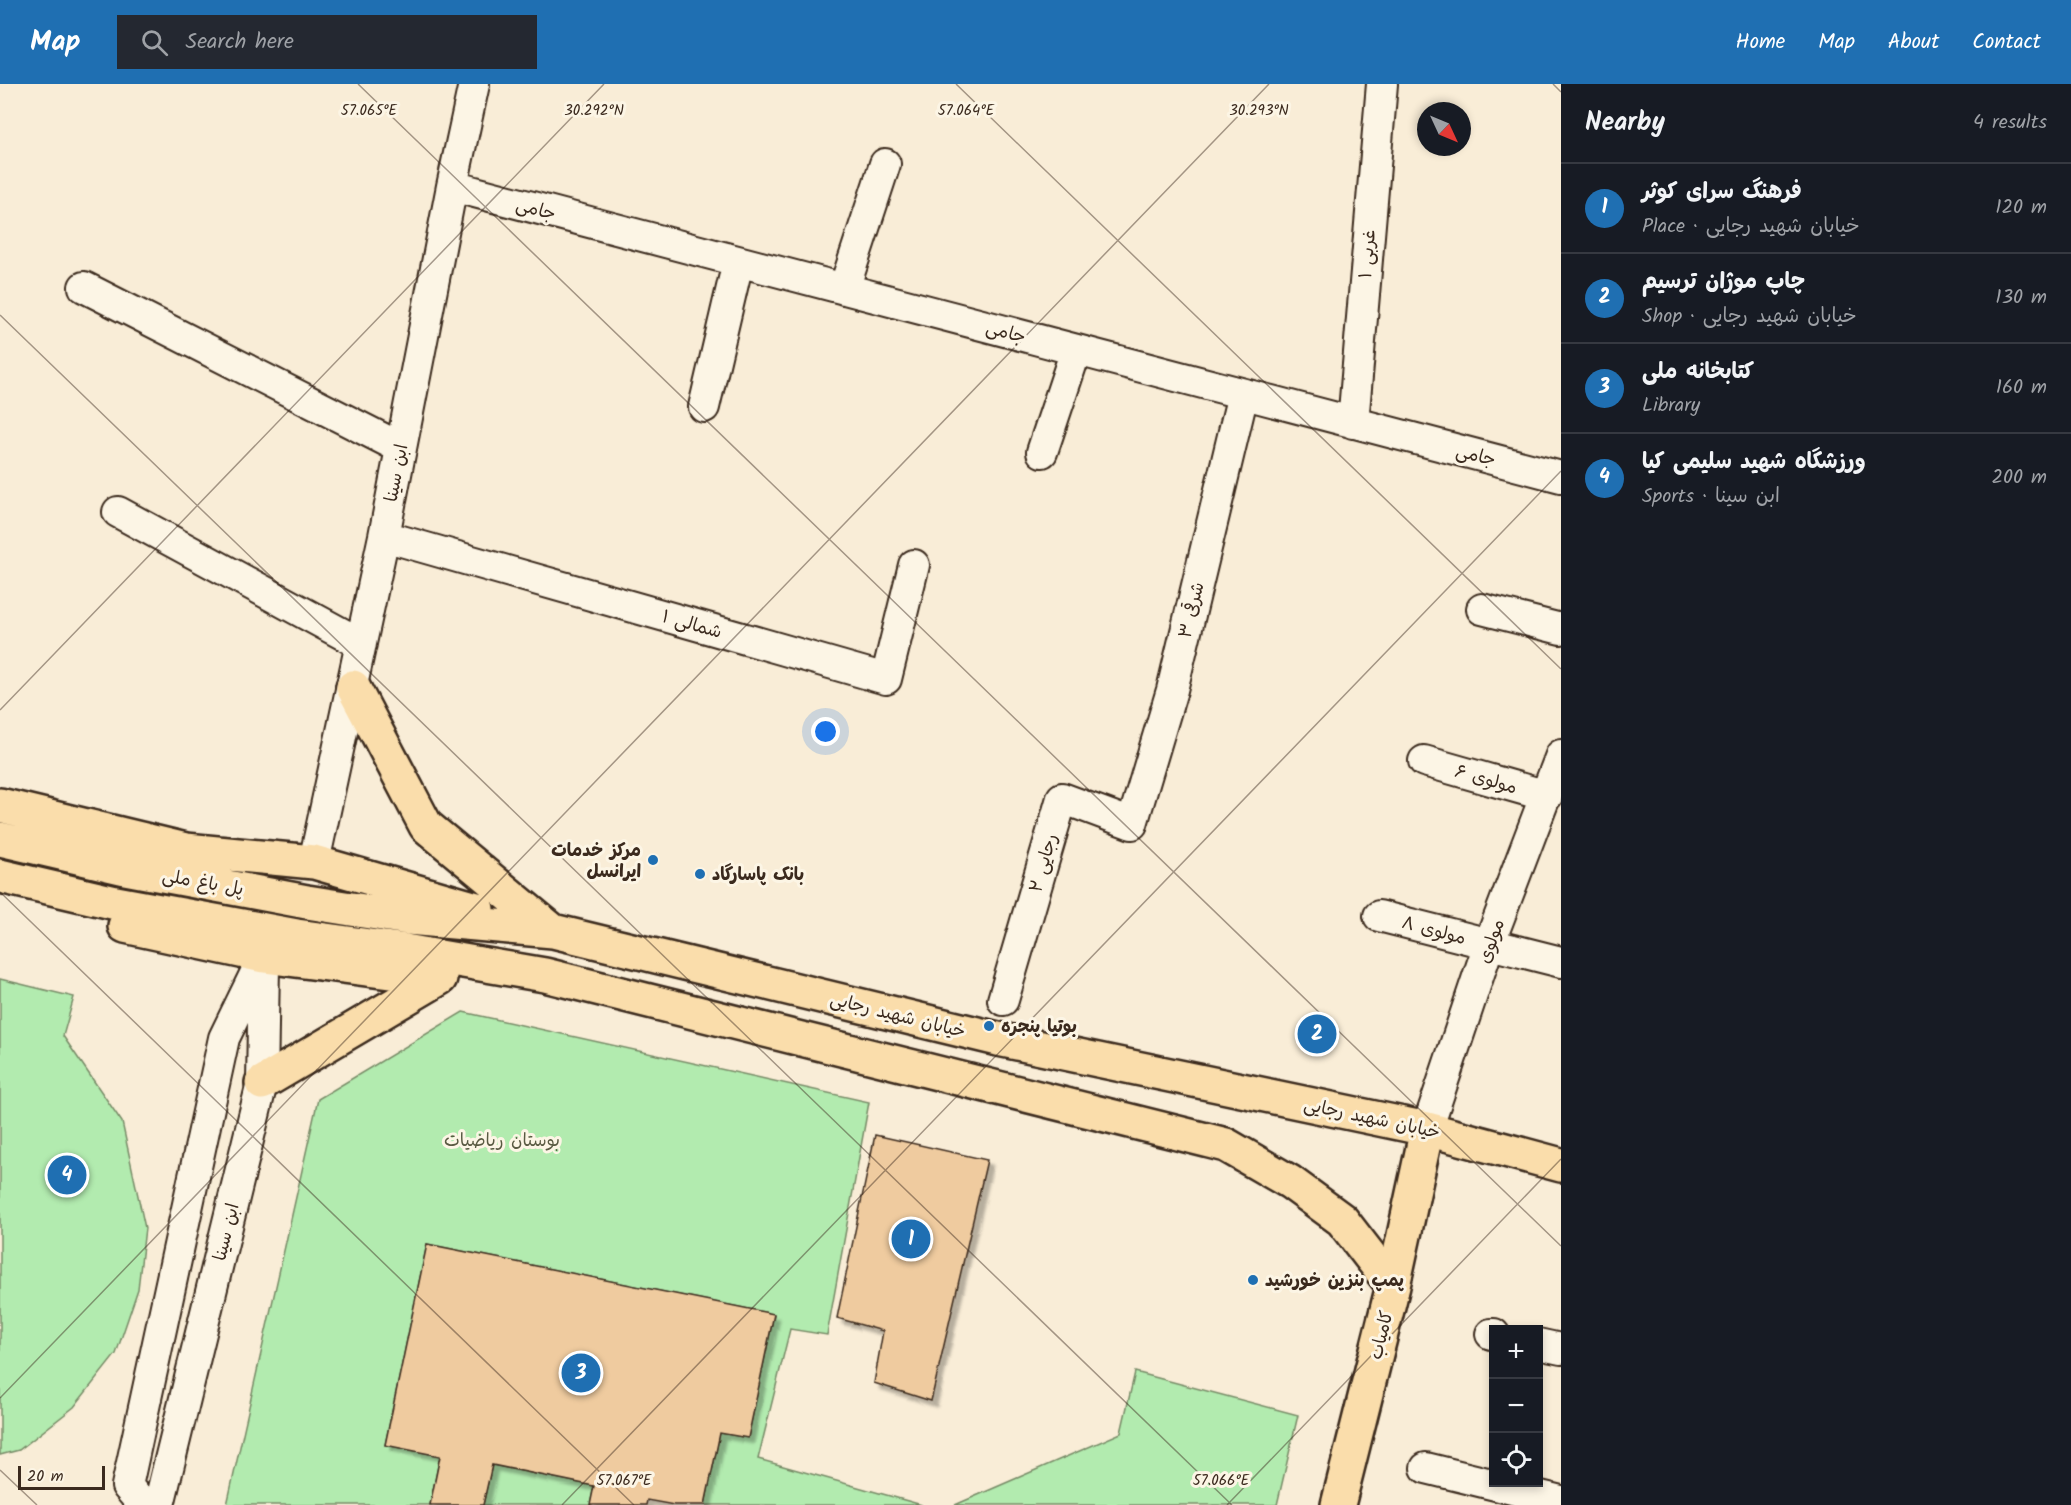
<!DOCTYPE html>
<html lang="en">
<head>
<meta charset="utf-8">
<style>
  :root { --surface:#171b24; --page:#242831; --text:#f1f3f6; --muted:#9ea1a6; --line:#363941; --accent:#1f6fb2 }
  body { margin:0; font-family:Kalam,"Playpen Sans Arabic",sans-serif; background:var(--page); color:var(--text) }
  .controls { position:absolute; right:18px; bottom:18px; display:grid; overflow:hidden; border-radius:0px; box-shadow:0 3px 9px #0003 }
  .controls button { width:54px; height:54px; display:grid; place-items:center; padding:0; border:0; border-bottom:2px solid var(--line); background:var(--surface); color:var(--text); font:30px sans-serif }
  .compass { position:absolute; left:1417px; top:18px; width:54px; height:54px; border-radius:50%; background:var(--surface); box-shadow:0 3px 9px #0003; rotate:134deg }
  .scale { position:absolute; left:18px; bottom:15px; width:87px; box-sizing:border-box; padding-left:6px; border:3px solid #3b2a1e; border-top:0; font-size:16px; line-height:21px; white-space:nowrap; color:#3b2a1e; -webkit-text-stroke:4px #fcf5e5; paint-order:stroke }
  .you { position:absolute; left:826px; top:648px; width:21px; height:21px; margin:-15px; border:4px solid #fff; border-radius:50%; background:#1a73e8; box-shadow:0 0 0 9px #1a73e833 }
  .badge { display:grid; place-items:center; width:39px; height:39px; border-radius:50%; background:var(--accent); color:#fff; font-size:20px; font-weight:700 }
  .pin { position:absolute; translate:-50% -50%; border:3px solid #fff; box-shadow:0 2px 6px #0006 }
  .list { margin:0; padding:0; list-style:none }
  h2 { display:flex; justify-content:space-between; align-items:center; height:78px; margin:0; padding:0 24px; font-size:26px }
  h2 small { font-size:20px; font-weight:400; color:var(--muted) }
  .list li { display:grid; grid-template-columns:39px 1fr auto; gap:18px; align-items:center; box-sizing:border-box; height:90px; padding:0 24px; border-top:2px solid var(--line) }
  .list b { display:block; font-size:22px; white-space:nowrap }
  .list p { margin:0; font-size:20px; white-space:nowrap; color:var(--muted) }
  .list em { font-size:20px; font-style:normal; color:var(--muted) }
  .icon { flex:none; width:33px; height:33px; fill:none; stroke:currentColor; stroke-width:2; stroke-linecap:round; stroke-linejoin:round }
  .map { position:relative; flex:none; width:1561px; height:1421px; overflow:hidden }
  header { display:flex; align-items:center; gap:36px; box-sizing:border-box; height:84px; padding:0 30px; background:var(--accent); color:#fff }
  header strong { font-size:28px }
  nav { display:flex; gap:33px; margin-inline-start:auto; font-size:21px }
  .search { width:420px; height:54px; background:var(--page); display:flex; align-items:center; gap:15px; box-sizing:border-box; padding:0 21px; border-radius:0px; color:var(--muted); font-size:22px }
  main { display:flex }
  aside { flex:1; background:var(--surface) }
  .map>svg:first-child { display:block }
  .green { fill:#b2ebaf; stroke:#768a66; stroke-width:1.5 }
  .building { fill:#efcb9f; stroke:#3b2a1e; stroke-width:1.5; filter:url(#shadow) }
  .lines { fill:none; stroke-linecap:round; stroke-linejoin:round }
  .minor-casing { stroke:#3b2a1e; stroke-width:34 }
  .major-casing { stroke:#3b2a1e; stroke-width:38 }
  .minor { stroke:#fcf5e5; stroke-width:30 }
  .major { stroke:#faddab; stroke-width:33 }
  .ticks { fill:none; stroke:#3b2a1e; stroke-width:1.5; stroke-opacity:0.45 }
  .poi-dot { fill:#1f6fb2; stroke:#fcf5e5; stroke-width:2 }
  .labels { text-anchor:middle; stroke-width:6; stroke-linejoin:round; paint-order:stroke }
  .street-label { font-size:18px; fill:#3b2a1e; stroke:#fcf5e5 }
  .poi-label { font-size:18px; font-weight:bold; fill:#3b2a1e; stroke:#fcf5e5; text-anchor:start }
  .park-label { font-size:18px; fill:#595a42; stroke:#fcf5e5 }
  .ticks-label { font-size:15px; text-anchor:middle; fill:#3b2a1e; stroke:#fcf5e5; stroke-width:6; stroke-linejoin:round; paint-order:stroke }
</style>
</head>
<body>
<header>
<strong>Map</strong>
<div class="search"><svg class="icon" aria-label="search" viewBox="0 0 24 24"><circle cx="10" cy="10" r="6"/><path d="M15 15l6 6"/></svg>Search here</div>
<nav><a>Home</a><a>Map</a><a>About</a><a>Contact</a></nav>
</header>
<main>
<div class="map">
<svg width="1561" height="1421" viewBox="0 0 1561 1421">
  <defs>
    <filter id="shadow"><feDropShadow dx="5.5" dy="5.5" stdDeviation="1.5" flood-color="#0004"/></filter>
  </defs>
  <rect width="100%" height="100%" fill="#f9edd7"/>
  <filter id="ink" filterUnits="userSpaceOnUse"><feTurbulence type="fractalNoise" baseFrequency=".0167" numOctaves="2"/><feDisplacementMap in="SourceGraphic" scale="12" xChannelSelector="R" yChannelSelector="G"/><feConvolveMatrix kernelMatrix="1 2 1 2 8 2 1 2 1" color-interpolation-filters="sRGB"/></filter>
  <g filter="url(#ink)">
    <path class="green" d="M 0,895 L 74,913 L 63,952 L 122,1038 L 145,1144 L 138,1205 L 116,1270 L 74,1323 L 19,1366 L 0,1371 Z
      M 463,928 L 869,1018 L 827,1251 L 790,1245 L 758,1375 L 922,1421 L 705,1421 L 720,1349 L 748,1354 L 774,1230 L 427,1160 L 385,1361 L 440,1372 L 430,1420 L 432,1421 L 227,1421 L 318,1015 Z
      M 1135,1288 L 1298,1331 L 1277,1421 L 955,1421 L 1121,1349 Z
      M 492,1381 L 594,1402 L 590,1421 L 483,1421 Z"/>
    <path class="building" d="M 875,1051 L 987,1076 L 931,1317 L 874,1299 L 883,1247 L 837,1234 Z
      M 427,1160 L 774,1230 L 748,1354 L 720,1349 L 705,1421 L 674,1421 L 647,1416 L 646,1421 L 590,1421 L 594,1402 L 492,1381 L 483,1421 L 430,1421 L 440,1372 L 385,1361 Z"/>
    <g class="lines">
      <g class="minor-casing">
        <path id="minor" d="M 452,102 L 1561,393
          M 84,203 L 401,364
          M 844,205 L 885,80
          M 704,323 L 738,178
          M 1353,339 L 1382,0
          M 1042,368 L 1076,266
          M 118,428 L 361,560
          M 384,452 L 886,595 L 914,481
          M 1482,525 L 1561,545
          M 1424,677 L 1547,712
          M 314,778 L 384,452 L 452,102 L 474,0
          M 1379,832 L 1561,878
          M 1003,916 L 1062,714 L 1132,740 L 1172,606 L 1243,310
          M 1427,1045 L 1489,860 L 1561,671
          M 1491,1250 L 1494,1250
          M 1538,1260 L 1561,1265
          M 1426,1384 L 1561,1417
          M 143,1421 L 127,1402 L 224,954 L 264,872
          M 159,1421 L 262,999 L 264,881"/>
      </g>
      <g class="major-casing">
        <path id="major" d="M 353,603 L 426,742 L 553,847
          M 0,721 L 186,766 L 314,778 L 477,825
          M 0,755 L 125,784 L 307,818 L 408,834 L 553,847 L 998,955 L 1427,1045 L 1561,1081
          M 0,792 L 116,819 L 297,852 L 399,866 L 545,891 L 1226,1061 L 1290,1098 L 1342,1136 L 1393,1202
          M 125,842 L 264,872 L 429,893
          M 262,999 L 440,894
          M 1338,1421 L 1393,1202 L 1427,1045"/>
      </g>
      <use href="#minor" class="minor"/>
      <use href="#major" class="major"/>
    </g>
  </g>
  <path class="ticks" d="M 358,0 L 1561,1162M 956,0 L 1561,585M 1553,0 L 1561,8M 0,231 L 1232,1421M 0,626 L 604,0M 0,808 L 634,1421M 0,1314 L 1269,0M 0,1386 L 37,1421M 562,1421 L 1561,387M 1227,1421 L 1561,1075"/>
  <g class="poi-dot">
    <circle cx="653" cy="776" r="6"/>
    <circle cx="700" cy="790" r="6"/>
    <circle cx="989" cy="942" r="6"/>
    <circle cx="1253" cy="1196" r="6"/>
  </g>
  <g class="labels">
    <g class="street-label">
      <text transform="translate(536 125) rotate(15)" y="6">جامی</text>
      <text transform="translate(1367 170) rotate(-85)" y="6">غربی ۱</text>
      <text transform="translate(1006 248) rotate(15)" y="6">جامی</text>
      <text transform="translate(1476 371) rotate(14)" y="6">جامی</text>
      <text transform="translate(396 389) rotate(-79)" y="6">ابن سینا</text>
      <text transform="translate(1191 526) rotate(-76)" y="6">شرقی ۳</text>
      <text transform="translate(692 540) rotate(16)" y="6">شمالی ۱</text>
      <text transform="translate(1486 695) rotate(16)" y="6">مولوی ۶</text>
      <text transform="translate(1043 779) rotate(-74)" y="6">رجایی ۲</text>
      <text transform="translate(203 798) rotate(10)" y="6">پل باغ ملی</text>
      <text transform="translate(1434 846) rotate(15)" y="6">مولوی ۸</text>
      <text transform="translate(1491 857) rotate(-70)" y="6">مولوی</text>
      <text transform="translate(898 931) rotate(14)" y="6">خیابان شهید رجایی</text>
      <text transform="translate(1372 1034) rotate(12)" y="6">خیابان شهید رجایی</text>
      <text transform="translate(226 1148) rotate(-76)" y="6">ابن سینا</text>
      <text transform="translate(1381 1251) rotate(-76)" y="6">کامیاب</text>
    </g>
    <g class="poi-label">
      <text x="641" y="772" text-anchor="end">مرکز خدمات<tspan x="641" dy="21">ایرانسل</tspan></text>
      <text x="712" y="796">بانک پاسارگاد</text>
      <text x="1001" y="948">بوتیا پنجره</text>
      <text x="1265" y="1202">پمپ بنزین خورشید</text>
    </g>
    <g class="park-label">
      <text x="502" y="1062">بوستان ریاضیات</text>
    </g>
  </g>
  <g class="ticks-label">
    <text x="369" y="31">57.065°E</text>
    <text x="966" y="31">57.064°E</text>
    <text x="594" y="31">30.292°N</text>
    <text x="1259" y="31">30.293°N</text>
    <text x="624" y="1401">57.067°E</text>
    <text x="1221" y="1401">57.066°E</text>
  </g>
</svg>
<div class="controls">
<button>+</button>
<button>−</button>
<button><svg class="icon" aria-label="locate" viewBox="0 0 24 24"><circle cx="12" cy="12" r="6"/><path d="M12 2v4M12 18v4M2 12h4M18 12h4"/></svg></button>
</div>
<svg class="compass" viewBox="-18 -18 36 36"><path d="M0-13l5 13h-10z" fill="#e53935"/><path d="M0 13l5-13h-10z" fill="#9ea1a6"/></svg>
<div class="scale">20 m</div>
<div class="you"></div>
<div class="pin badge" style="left:911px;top:1155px">1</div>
<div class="pin badge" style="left:1317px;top:950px">2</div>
<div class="pin badge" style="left:581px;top:1289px">3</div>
<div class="pin badge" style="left:67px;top:1091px">4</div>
</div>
<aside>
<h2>Nearby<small>4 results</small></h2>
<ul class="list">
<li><span class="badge">1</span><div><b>فرهنگ سرای کوثر</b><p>Place · خیابان شهید رجایی</p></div><em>120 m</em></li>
<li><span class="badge">2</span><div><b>چاپ موژان ترسیم</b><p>Shop · خیابان شهید رجایی</p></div><em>130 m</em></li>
<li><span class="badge">3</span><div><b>کتابخانه ملی</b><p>Library</p></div><em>160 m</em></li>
<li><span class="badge">4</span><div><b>ورزشگاه شهید سلیمی کیا</b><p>Sports · ابن سینا</p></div><em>200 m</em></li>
</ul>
</aside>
</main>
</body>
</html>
